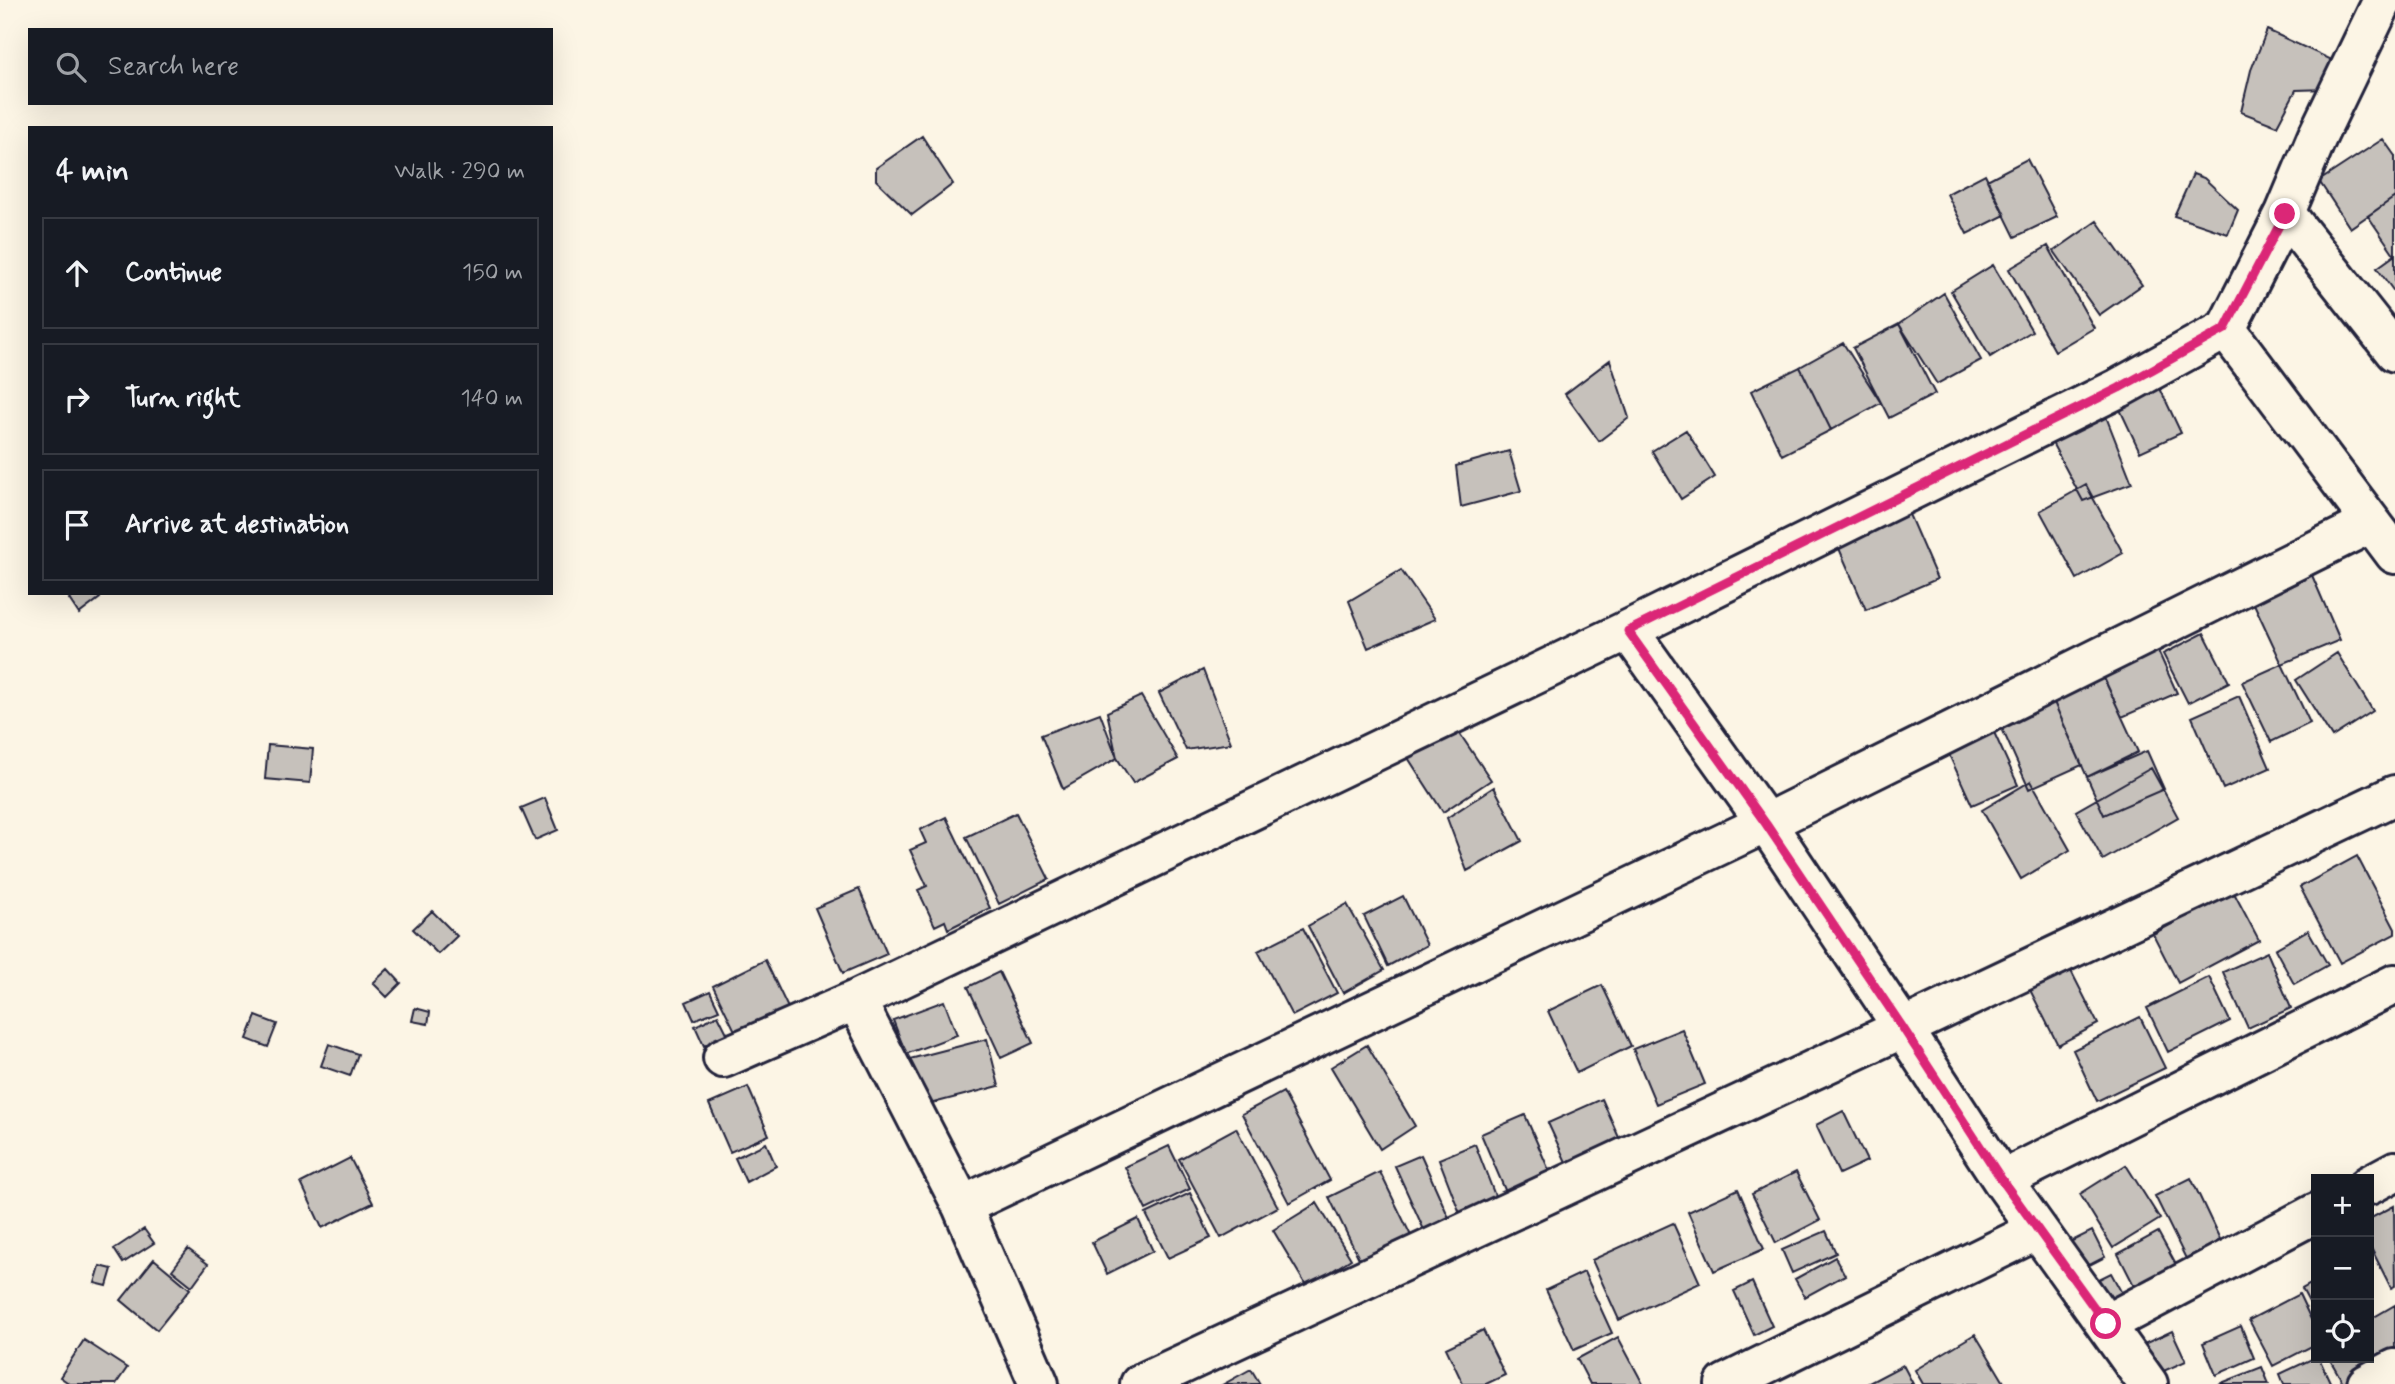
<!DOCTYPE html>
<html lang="en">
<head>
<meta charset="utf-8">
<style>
  :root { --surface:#171b24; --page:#242831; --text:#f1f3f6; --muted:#9ea1a6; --line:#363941 }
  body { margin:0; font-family:Mynerve,sans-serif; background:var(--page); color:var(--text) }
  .controls { position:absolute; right:21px; bottom:21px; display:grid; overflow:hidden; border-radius:0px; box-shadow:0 7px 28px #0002 }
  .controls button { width:63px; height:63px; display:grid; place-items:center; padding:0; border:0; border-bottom:2px solid var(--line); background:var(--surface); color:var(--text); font:35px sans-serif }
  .stop { position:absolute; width:21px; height:21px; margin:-16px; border:5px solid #db2777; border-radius:50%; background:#fff }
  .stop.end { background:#db2777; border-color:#fff; box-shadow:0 2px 7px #0008 }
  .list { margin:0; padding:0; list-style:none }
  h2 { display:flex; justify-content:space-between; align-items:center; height:91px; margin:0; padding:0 28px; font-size:30px }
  h2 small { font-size:23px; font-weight:400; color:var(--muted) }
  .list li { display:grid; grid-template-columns:46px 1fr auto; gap:21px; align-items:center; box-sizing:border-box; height:112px; margin:0 14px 14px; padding:0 14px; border:2px solid var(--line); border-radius:0px }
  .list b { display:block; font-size:26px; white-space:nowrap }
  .list em { font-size:23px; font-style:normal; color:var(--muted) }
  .icon { flex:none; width:38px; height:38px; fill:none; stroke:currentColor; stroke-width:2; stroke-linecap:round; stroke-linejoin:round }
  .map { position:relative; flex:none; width:2395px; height:1384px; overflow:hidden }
  .search { position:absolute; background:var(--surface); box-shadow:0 7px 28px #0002; left:28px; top:28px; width:525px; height:77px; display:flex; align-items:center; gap:18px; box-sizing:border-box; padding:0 24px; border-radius:0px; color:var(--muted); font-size:26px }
  .panel { position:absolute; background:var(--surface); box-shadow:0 7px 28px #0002; left:28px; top:126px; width:525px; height:469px; border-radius:0px }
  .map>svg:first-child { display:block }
  .building { fill:#c6c1bb; stroke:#22223b; stroke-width:2 }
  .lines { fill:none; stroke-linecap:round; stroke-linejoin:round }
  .street-casing { stroke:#22223b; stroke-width:44 }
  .street { stroke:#fcf5e5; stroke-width:38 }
  .route { stroke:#db2777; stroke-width:9 }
</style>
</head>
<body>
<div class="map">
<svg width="2395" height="1384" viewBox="0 0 2395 1384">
  <rect width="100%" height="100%" fill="#fcf5e5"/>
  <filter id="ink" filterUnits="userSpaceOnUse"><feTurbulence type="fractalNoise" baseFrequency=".0143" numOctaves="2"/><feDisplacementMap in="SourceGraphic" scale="14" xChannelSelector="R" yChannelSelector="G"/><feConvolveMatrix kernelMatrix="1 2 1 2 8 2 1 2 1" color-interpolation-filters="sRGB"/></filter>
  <g filter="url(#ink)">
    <path class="building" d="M 2267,30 L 2330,59 L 2327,89 L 2296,90 L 2277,126 L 2241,112 L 2251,70 Z
      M 922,136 L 953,184 L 912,215 L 876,180 L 876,168 Z
      M 2383,139 L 2395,156 L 2395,197 L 2350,228 L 2319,181 Z
      M 2027,159 L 2057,217 L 2015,237 L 1987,180 Z
      M 1985,174 L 2005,215 L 1967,234 L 1947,194 Z
      M 2193,174 L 2204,178 L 2238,210 L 2228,234 L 2174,216 Z
      M 2395,197 L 2395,253 L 2394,254 L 2368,216 Z
      M 2097,221 L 2142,285 L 2099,315 L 2054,251 Z
      M 2048,246 L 2094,328 L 2055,351 L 2009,269 Z
      M 2395,255 L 2395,293 L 2377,268 Z
      M 1993,265 L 2032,331 L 1990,357 L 1951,291 Z
      M 1944,293 L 1981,360 L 1937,384 L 1899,324 Z
      M 1899,324 L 1935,394 L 1889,418 L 1853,348 Z
      M 1843,343 L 1881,403 L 1831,430 L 1800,367 Z
      M 1610,360 L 1629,418 L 1599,441 L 1565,394 Z
      M 1800,367 L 1831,430 L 1782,455 L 1751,391 Z
      M 2157,382 L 2181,433 L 2140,452 L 2116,401 Z
      M 2105,414 L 2132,483 L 2083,501 L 2050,439 Z
      M 1686,430 L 1715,477 L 1681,499 L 1652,451 Z
      M 1509,451 L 1521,491 L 1461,507 L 1456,466 Z
      M 2086,485 L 2123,553 L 2077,579 L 2040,511 Z
      M 1898,489 L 1937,579 L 1866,610 L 1827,521 Z
      M 2308,566 L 2340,640 L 2282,664 L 2248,591 Z
      M 1401,570 L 1435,619 L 1368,648 L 1349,601 Z
      M 77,593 L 96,593 L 100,598 L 79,614 L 69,599 Z
      M 2204,633 L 2229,682 L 2188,703 L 2163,654 Z
      M 2154,642 L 2177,693 L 2122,717 L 2098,666 Z
      M 2337,653 L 2373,711 L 2332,737 L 2296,680 Z
      M 2282,664 L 2310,723 L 2271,742 L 2242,682 Z
      M 1203,670 L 1231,743 L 1186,750 L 1159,693 Z
      M 2104,678 L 2138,752 L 2087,777 L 2053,700 Z
      M 1141,696 L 1178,759 L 1133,783 L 1117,758 L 1107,712 Z
      M 2239,696 L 2270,768 L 2223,789 L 2192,717 Z
      M 2053,700 L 2082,765 L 2029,789 L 2000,724 Z
      M 1100,713 L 1117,758 L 1063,789 L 1041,735 Z
      M 1450,719 L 1491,780 L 1443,812 L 1403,750 Z
      M 1992,728 L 2018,785 L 1972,805 L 1946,748 Z
      M 268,745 L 313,749 L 310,783 L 265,779 Z
      M 2147,751 L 2164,789 L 2104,815 L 2087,777 Z
      M 2151,768 L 2178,817 L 2103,860 L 2076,811 Z
      M 2031,781 L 2070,850 L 2021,879 L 1982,810 Z
      M 1494,787 L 1522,841 L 1467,871 L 1447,818 Z
      M 545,798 L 558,830 L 535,840 L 521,808 Z
      M 1016,813 L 1049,879 L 999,904 L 966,837 Z
      M 946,817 L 990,908 L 948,929 L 945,921 L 935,926 L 918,890 L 927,886 L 910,850 L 926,843 L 920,830 Z
      M 2357,856 L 2395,929 L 2395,934 L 2340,963 L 2300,887 Z
      M 859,889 L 887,954 L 843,973 L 815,908 Z
      M 2233,891 L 2259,940 L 2178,983 L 2153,934 Z
      M 1403,896 L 1427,945 L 1388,966 L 1364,916 Z
      M 1347,904 L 1384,970 L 1343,993 L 1308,926 Z
      M 432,911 L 457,936 L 438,954 L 413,929 Z
      M 1303,928 L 1337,993 L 1292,1016 L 1258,951 Z
      M 2308,930 L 2328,965 L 2294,984 L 2275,949 Z
      M 2267,952 L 2291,1008 L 2248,1028 L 2223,972 Z
      M 765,960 L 789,1010 L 737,1035 L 713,986 Z
      M 2068,965 L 2098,1024 L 2058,1045 L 2028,986 Z
      M 388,969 L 401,983 L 387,997 L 373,983 Z
      M 999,972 L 1033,1043 L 1001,1058 L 968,987 Z
      M 2209,977 L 2230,1021 L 2168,1052 L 2147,1008 Z
      M 1602,985 L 1631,1046 L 1577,1073 L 1548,1011 Z
      M 710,991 L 719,1010 L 694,1020 L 686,1002 Z
      M 944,1001 L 957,1035 L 906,1054 L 893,1020 Z
      M 415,1008 L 430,1012 L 428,1024 L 412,1021 Z
      M 718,1015 L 728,1035 L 704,1046 L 695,1026 Z
      M 256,1016 L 277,1024 L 268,1047 L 247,1039 Z
      M 2140,1017 L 2165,1068 L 2097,1101 L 2073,1050 Z
      M 1682,1029 L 1705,1084 L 1656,1104 L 1633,1049 Z
      M 987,1039 L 999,1086 L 918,1107 L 906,1060 Z
      M 329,1044 L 358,1054 L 350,1076 L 321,1066 Z
      M 1367,1045 L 1415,1126 L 1380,1149 L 1331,1067 Z
      M 748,1087 L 769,1135 L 730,1152 L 709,1104 Z
      M 1283,1092 L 1330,1180 L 1289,1203 L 1242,1114 Z
      M 1602,1099 L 1624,1149 L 1571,1173 L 1548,1123 Z
      M 1843,1111 L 1867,1161 L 1839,1174 L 1816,1125 Z
      M 1525,1115 L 1555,1184 L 1511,1204 L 1481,1134 Z
      M 1236,1128 L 1278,1207 L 1221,1238 L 1179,1159 Z
      M 766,1143 L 776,1166 L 746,1182 L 735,1158 Z
      M 1475,1144 L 1497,1201 L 1461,1216 L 1439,1159 Z
      M 1169,1146 L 1190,1189 L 1146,1210 L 1125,1167 Z
      M 1421,1155 L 1454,1229 L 1429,1241 L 1395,1166 Z
      M 350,1158 L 373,1203 L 322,1228 L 301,1183 Z
      M 2126,1165 L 2160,1219 L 2113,1248 L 2080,1194 Z
      M 1380,1172 L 1415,1244 L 1364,1269 L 1329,1197 Z
      M 1796,1172 L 1820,1220 L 1776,1243 L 1752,1194 Z
      M 2191,1178 L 2226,1252 L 2191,1269 L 2155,1196 Z
      M 1738,1189 L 1764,1249 L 1714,1271 L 1688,1212 Z
      M 1190,1193 L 1211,1238 L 1168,1258 L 1146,1214 Z
      M 1317,1203 L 1351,1259 L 1307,1287 L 1273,1230 Z
      M 2394,1206 L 2395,1286 L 2391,1288 L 2369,1244 L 2369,1219 Z
      M 1138,1219 L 1153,1251 L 1107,1274 L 1092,1242 Z
      M 1673,1223 L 1700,1283 L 1619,1320 L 1592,1260 Z
      M 144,1229 L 154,1243 L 123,1263 L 114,1249 Z
      M 1826,1231 L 1836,1253 L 1792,1273 L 1782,1250 Z
      M 2092,1231 L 2105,1257 L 2076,1272 L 2062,1246 Z
      M 2158,1232 L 2180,1272 L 2139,1295 L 2118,1254 Z
      M 188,1249 L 208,1264 L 192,1286 L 172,1270 Z
      M 1835,1257 L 1845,1275 L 1805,1297 L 1795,1279 Z
      M 154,1259 L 190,1289 L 157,1330 L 121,1300 Z
      M 100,1266 L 112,1269 L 107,1286 L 95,1283 Z
      M 1584,1272 L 1612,1333 L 1574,1350 L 1546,1290 Z
      M 2111,1273 L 2124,1297 L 2104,1307 L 2091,1283 Z
      M 2316,1281 L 2316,1315 L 2302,1289 Z
      M 1752,1282 L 1772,1326 L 1754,1335 L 1734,1291 Z
      M 2299,1294 L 2316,1330 L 2316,1344 L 2273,1366 L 2249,1320 Z
      M 2395,1305 L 2395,1362 L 2357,1384 L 2344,1384 L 2329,1358 L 2369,1358 L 2369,1320 Z
      M 2241,1326 L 2254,1358 L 2216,1375 L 2203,1343 Z
      M 1483,1330 L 1505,1375 L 1486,1384 L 1463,1384 L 1446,1348 Z
      M 2172,1331 L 2186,1361 L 2157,1374 L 2144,1344 Z
      M 1975,1334 L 2005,1384 L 1923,1384 L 1915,1370 Z
      M 1618,1337 L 1643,1384 L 1590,1384 L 1577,1359 Z
      M 84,1340 L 127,1368 L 116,1384 L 70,1384 L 60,1377 Z
      M 2316,1357 L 2319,1358 L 2331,1384 L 2284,1384 L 2280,1374 Z
      M 1903,1365 L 1913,1384 L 1867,1384 Z
      M 2262,1367 L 2269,1384 L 2219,1384 Z
      M 1251,1369 L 1260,1384 L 1224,1384 Z"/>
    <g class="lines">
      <g class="street-casing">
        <path id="street" d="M 2383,0 L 2317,137 L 2285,213 L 2395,352
          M 2226,329 L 2395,554
          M 1628,630 L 1766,823 L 1903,1028 L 2002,1180 L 2148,1384
          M 856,1000 L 962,1206 L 1039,1384
          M 723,1058 L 856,1000 L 1628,630 L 2119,388 L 2226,329 L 2285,213
          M 2002,1180 L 2395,984
          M 2369,1185 L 2395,1171
          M 962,1206 L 1766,823 L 2371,523
          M 2106,1324 L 2316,1213
          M 1140,1384 L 1903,1028 L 2395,795
          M 1725,1384 L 2038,1230
          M 2367,1384 L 2395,1369"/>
      </g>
      <use href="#street" class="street"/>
    </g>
  </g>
  <g class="lines" filter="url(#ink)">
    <path class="route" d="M 2106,1324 L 2002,1180 L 1903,1028 L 1766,824 L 1628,631 L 2119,388 L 2225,329 L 2285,214"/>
  </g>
</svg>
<div class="controls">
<button>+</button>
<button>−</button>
<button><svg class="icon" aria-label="locate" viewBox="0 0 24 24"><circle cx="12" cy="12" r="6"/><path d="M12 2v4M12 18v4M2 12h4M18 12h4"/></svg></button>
</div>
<div class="stop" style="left:2106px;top:1324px"></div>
<div class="stop end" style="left:2285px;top:214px"></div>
<div class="search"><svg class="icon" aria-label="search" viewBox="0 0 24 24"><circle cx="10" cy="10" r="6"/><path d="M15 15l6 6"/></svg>Search here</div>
<section class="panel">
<h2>4 min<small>Walk · 290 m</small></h2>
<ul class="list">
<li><svg class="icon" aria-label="ahead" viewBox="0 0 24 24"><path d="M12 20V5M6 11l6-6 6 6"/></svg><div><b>Continue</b></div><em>150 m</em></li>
<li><svg class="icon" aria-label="right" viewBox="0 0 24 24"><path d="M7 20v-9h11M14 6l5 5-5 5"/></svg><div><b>Turn right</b></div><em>140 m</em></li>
<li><svg class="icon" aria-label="arrive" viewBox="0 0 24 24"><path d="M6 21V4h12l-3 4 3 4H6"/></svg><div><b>Arrive at destination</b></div></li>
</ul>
</section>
</div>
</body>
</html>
